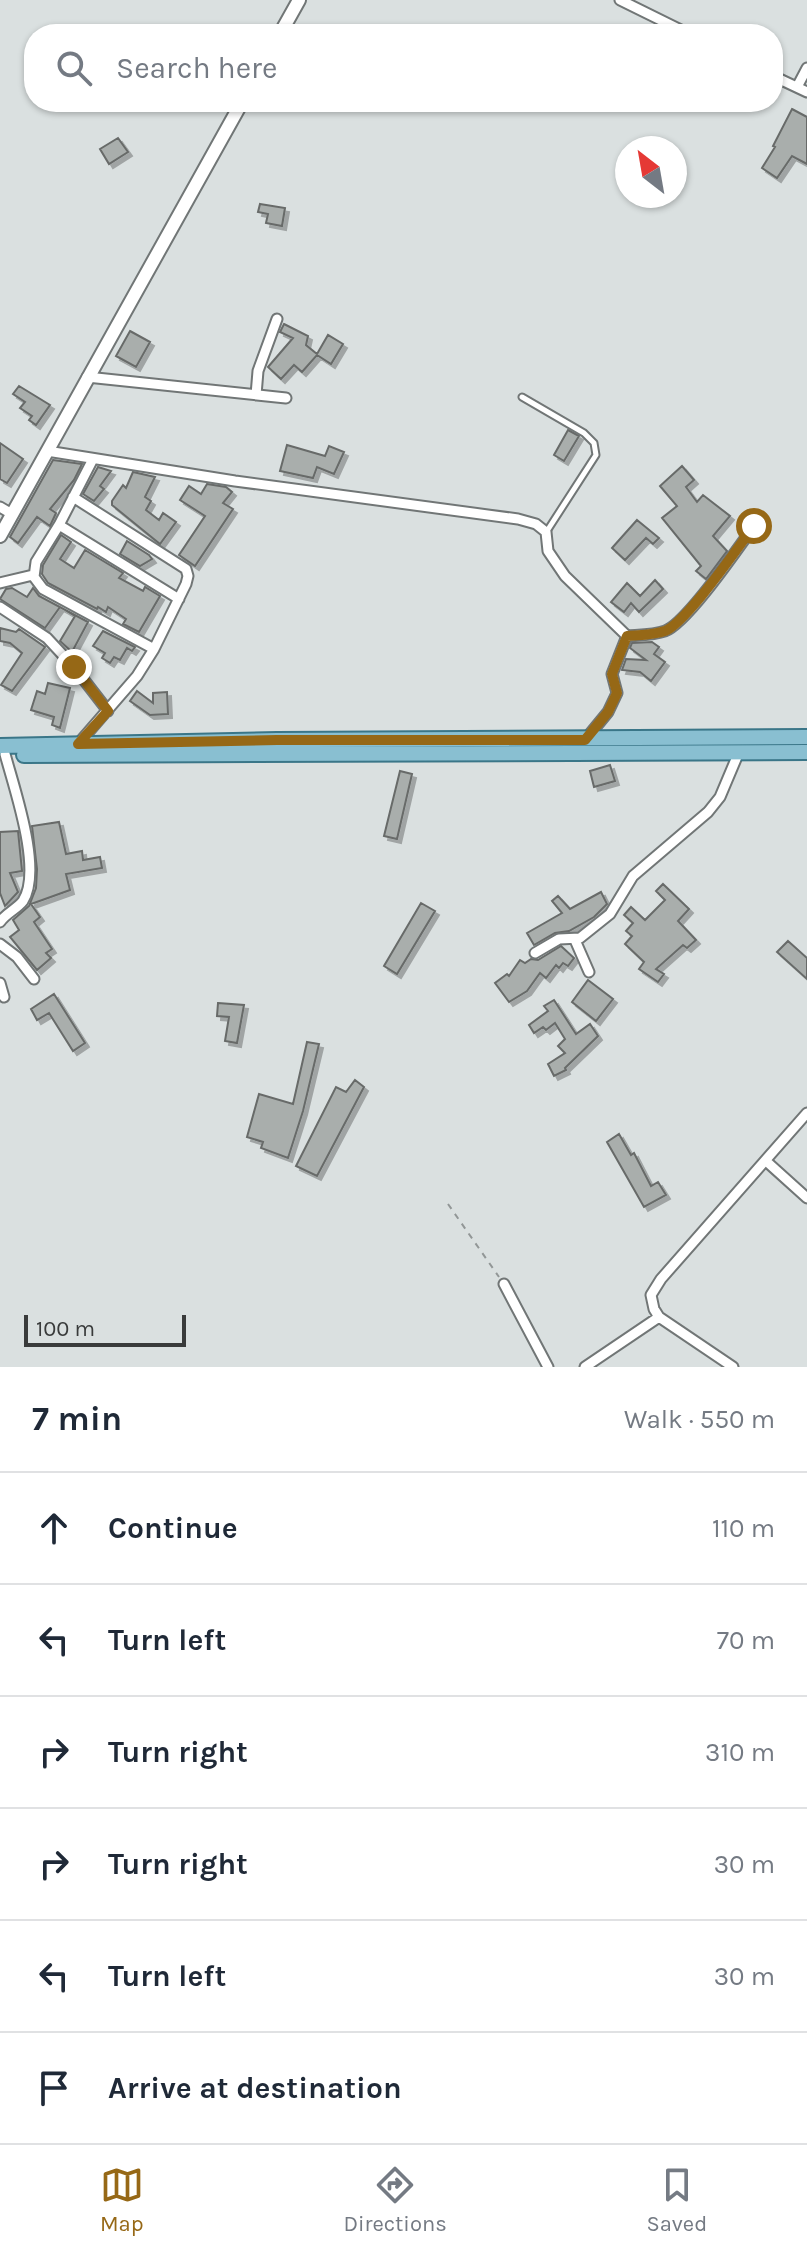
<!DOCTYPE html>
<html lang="en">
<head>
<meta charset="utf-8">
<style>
  :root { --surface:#fff; --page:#f2f2f3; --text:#1f2937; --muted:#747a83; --line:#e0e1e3; --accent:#966816 }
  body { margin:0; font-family:Karla,sans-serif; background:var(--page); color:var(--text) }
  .compass { position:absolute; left:615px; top:136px; width:72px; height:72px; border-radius:50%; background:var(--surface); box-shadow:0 2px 6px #0004; rotate:329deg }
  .scale { position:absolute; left:24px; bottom:20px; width:162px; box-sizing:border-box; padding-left:8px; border:4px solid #393b3b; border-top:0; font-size:22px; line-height:28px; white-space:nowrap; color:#393b3b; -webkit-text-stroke:6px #dae0e0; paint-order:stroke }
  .stop { position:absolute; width:24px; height:24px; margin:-18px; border:6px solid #966816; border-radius:50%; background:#fff }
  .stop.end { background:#966816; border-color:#fff; box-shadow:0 2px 8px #0008 }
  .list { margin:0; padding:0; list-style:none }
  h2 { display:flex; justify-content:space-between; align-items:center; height:104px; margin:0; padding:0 32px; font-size:34px }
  h2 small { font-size:26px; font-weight:400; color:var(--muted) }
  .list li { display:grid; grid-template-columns:52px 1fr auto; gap:24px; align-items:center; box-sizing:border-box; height:112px; padding:0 32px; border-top:2px solid var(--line) }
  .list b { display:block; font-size:30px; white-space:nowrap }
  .list em { font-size:26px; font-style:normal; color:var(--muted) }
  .icon { flex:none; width:44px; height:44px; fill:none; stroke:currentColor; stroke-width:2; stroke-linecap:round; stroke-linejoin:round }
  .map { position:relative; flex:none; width:807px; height:1367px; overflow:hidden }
  .search { position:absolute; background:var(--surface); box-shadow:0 2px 6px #0004; left:24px; right:24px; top:24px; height:88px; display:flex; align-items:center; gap:20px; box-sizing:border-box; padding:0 28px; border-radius:32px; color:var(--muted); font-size:30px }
  .sheet { height:776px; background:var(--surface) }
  nav { display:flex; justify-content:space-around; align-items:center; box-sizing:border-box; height:112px; border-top:2px solid var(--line); background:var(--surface); font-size:22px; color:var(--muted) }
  nav a { display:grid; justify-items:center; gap:4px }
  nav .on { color:var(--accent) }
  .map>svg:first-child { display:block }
  .building { fill:#a9aeac; stroke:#676b69; stroke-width:2; filter:url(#shadow) }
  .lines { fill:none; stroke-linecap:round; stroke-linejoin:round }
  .lane-casing { stroke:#717676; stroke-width:9 }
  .street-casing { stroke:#717676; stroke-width:13 }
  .secondary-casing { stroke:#717676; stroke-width:16 }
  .primary-casing { stroke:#3a7688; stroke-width:18 }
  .path { stroke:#929797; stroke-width:2; stroke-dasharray:6 6; stroke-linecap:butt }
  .lane { stroke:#fff; stroke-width:5 }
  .street { stroke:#fff; stroke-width:9 }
  .secondary { stroke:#fff; stroke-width:12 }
  .primary { stroke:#89bfd1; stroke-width:14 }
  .route { stroke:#966816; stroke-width:10 }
</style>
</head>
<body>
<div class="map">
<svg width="807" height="1367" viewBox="0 0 807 1367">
  <defs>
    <filter id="shadow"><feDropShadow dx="4" dy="4" stdDeviation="0" flood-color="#0004"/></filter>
  </defs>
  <rect width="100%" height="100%" fill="#dae0e0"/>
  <path class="building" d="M 792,109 L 807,117 L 807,164 L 792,156 L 777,178 L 762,168 L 775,147 L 773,146 Z
    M 118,138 L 128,152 L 109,164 L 100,149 Z
    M 260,204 L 285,208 L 282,226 L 266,223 L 268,214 L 258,212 Z
    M 284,324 L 308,336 L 306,345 L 317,354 L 328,335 L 343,344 L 331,364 L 317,355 L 302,372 L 294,365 L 281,379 L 268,367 L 293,338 L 280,332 Z
    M 130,331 L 150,342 L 136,367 L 116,356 Z
    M 19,386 L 50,405 L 36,425 L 29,420 L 32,416 L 20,408 L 25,402 L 13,394 Z
    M 568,430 L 579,436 L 564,461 L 554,455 Z
    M 0,443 L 23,459 L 7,483 L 0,479 Z
    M 287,445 L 325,456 L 329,446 L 344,452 L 334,474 L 317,467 L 313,478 L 280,471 Z
    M 53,460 L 82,464 L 74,480 L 50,509 L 56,513 L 50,526 L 37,517 L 18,543 L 10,537 Z
    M 682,466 L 694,480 L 686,487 L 697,502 L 703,495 L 730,516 L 713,536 L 727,551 L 706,579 L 696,571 L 701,566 L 662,518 L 677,506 L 660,486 Z
    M 98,467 L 111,471 L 100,486 L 104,489 L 94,501 L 83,494 Z
    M 133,472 L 155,477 L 145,497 L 151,501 L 146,510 L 159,520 L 163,513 L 176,522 L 160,544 L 112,505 L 112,501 L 123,485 L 126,488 Z
    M 207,484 L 226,487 L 232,492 L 223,503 L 233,509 L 195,566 L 179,555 L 205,516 L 180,500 L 189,486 L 201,494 Z
    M 637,520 L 659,538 L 653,544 L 646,538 L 625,560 L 612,548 Z
    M 61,535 L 71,542 L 60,559 L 74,568 L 85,550 L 123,573 L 119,578 L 143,591 L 145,587 L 160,596 L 139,632 L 123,624 L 126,619 L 108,607 L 106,612 L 98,607 L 97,609 L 48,583 L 42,574 L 43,565 Z
    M 127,541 L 149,555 L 152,559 L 140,566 L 120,554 Z
    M 655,580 L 663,589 L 639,612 L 631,603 L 624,612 L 611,602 L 627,583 L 640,596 Z
    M 12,588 L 27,597 L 33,588 L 39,596 L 88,622 L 72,652 L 60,641 L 75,616 L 60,607 L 45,628 L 0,599 L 6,589 Z
    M 0,628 L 16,632 L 19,629 L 45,647 L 12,691 L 1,685 L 22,653 L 10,643 L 0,641 Z
    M 103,631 L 135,647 L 132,651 L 127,648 L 120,660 L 114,657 L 110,663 L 102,658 L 105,653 L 93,646 Z
    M 652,642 L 659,647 L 654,654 L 665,662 L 651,681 L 640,672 L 622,670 L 626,659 L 646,660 L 630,648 L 632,643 Z
    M 48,683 L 70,688 L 60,728 L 52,725 L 54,717 L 31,710 L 37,691 L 45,694 Z
    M 137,691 L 153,703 L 153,693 L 167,692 L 168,714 L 150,715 L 130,701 Z
    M 610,765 L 615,781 L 594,787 L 590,771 Z
    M 400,771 L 412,774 L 397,839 L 384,836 Z
    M 59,822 L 66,854 L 82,851 L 83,860 L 100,857 L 102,868 L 66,874 L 70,890 L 31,904 L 40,917 L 34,922 L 52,949 L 46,953 L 51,958 L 37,970 L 10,937 L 19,930 L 13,920 L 29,906 L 36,888 L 37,869 L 32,826 Z
    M 18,831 L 22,871 L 10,873 L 18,892 L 5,906 L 0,893 L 0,832 Z
    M 663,884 L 689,909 L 678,921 L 696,940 L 687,948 L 683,945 L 656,969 L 664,974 L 658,982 L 639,969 L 644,962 L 625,944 L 632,936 L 626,931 L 633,923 L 624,915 L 631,907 L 645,920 L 665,900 L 656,891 Z
    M 601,892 L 607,904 L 594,917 L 569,931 L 555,933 L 534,945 L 527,933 L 562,913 L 552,901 L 558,896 L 570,909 Z
    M 421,903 L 435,911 L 397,974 L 384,966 Z
    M 788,941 L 807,958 L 807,979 L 777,952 Z
    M 561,946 L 574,958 L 568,966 L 563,963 L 559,968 L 556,965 L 546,978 L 540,973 L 527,991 L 509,1002 L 495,983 L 507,974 L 509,976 L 520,960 L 525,963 L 531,959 L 538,960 Z
    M 588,980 L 613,999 L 596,1021 L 572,1002 Z
    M 54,994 L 85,1043 L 73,1051 L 49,1013 L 37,1020 L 31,1009 Z
    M 554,1000 L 576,1034 L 590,1024 L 598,1036 L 565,1068 L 566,1070 L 554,1076 L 548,1064 L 565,1053 L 558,1046 L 565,1039 L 555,1023 L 546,1030 L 543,1027 L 534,1033 L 529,1025 L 548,1011 L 544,1006 Z
    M 218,1003 L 244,1005 L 237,1043 L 225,1041 L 229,1017 L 217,1016 Z
    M 307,1042 L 319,1044 L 303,1111 L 288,1158 L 261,1148 L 263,1142 L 247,1137 L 259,1094 L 293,1104 Z
    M 355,1080 L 364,1087 L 317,1176 L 296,1166 L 336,1087 L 346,1092 Z
    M 619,1134 L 631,1155 L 634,1153 L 651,1186 L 658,1182 L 666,1195 L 644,1207 L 607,1142 Z"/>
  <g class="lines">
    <g class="lane-casing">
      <path id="lane" d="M 522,397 L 584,433 L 594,443 L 596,455 L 547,531"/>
    </g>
    <g class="street-casing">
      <path id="street" d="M 620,0 L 689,34
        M 773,76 L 807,92
        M 797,87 L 807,68
        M 87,377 L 286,398
        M 256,395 L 258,371 L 277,319
        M 47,451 L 235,481 L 518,519 L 536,524 L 546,532 L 548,551 L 565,576 L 627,636 L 612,674 L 617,693 L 608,712 L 585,740
        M 73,497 L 186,569 L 188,576 L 186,584 L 154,649
        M 0,507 L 12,514
        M 59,525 L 179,599
        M 0,583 L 33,575
        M 0,607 L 47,638 L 74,667 L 108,711
        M 627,636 C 639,635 654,635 665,631 C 687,623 738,548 754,526
        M 78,744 L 137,676 L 154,649 L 43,589 L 34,577 L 36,562 L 59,525 L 93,459
        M 0,922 C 6,913 17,909 23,901 C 43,870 14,788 5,754
        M 575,940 L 589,972
        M 0,944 L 17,957 L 34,979
        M 535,953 L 559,939 L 580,938 L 610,914 L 633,876 L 708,812 L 720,797 L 739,752
        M 0,983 L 4,997
        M 766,1161 L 807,1198
        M 504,1284 L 548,1367
        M 585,1367 L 659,1317
        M 733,1367 L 659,1317 L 654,1309 L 651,1295 L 661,1279 L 807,1113"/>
    </g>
    <g class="secondary-casing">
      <path id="secondary" d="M 280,34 L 299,0
        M 0,536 L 242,102"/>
    </g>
    <g class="primary-casing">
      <path id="primary" d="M 0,746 L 277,740 L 807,737
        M 24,755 L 807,752"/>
    </g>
    <path class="path" d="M 448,1204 L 499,1277"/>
    <use href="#lane" class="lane"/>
    <use href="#street" class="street"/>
    <use href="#secondary" class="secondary"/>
    <use href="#primary" class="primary"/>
  </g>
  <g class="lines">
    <path class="route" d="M 74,667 L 108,711 L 78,744 L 277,740 L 585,740 L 608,712 L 617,693 L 612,674 L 627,636 C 639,635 654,635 665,631 C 686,623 738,547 754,526"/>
  </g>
</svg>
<svg class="compass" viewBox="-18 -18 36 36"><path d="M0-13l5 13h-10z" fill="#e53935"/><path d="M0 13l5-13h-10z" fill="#747a83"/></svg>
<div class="scale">100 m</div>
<div class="stop" style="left:754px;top:526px"></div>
<div class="stop end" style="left:74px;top:667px"></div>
<div class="search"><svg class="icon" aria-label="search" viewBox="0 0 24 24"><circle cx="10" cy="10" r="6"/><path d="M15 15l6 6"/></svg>Search here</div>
</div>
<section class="sheet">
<h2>7 min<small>Walk · 550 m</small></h2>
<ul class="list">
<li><svg class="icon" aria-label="ahead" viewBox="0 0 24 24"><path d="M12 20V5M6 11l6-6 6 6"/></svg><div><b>Continue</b></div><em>110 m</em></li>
<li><svg class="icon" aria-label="left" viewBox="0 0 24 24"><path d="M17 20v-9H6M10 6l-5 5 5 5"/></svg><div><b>Turn left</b></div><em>70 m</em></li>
<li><svg class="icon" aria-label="right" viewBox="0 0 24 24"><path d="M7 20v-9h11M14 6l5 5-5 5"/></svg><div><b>Turn right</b></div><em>310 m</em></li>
<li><svg class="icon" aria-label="right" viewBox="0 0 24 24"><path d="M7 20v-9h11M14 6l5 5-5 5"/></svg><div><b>Turn right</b></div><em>30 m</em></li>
<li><svg class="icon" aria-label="left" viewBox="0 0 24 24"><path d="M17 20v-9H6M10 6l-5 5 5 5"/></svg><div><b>Turn left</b></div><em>30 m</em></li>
<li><svg class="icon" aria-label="arrive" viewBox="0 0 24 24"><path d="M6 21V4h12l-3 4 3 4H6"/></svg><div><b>Arrive at destination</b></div></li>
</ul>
</section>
<nav>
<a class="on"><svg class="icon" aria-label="map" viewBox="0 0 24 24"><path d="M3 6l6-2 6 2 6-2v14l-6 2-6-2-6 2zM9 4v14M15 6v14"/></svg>Map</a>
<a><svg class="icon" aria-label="directions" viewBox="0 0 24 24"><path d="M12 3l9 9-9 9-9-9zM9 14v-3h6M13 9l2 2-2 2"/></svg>Directions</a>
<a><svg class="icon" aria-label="saved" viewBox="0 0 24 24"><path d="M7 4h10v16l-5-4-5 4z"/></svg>Saved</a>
</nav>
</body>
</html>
